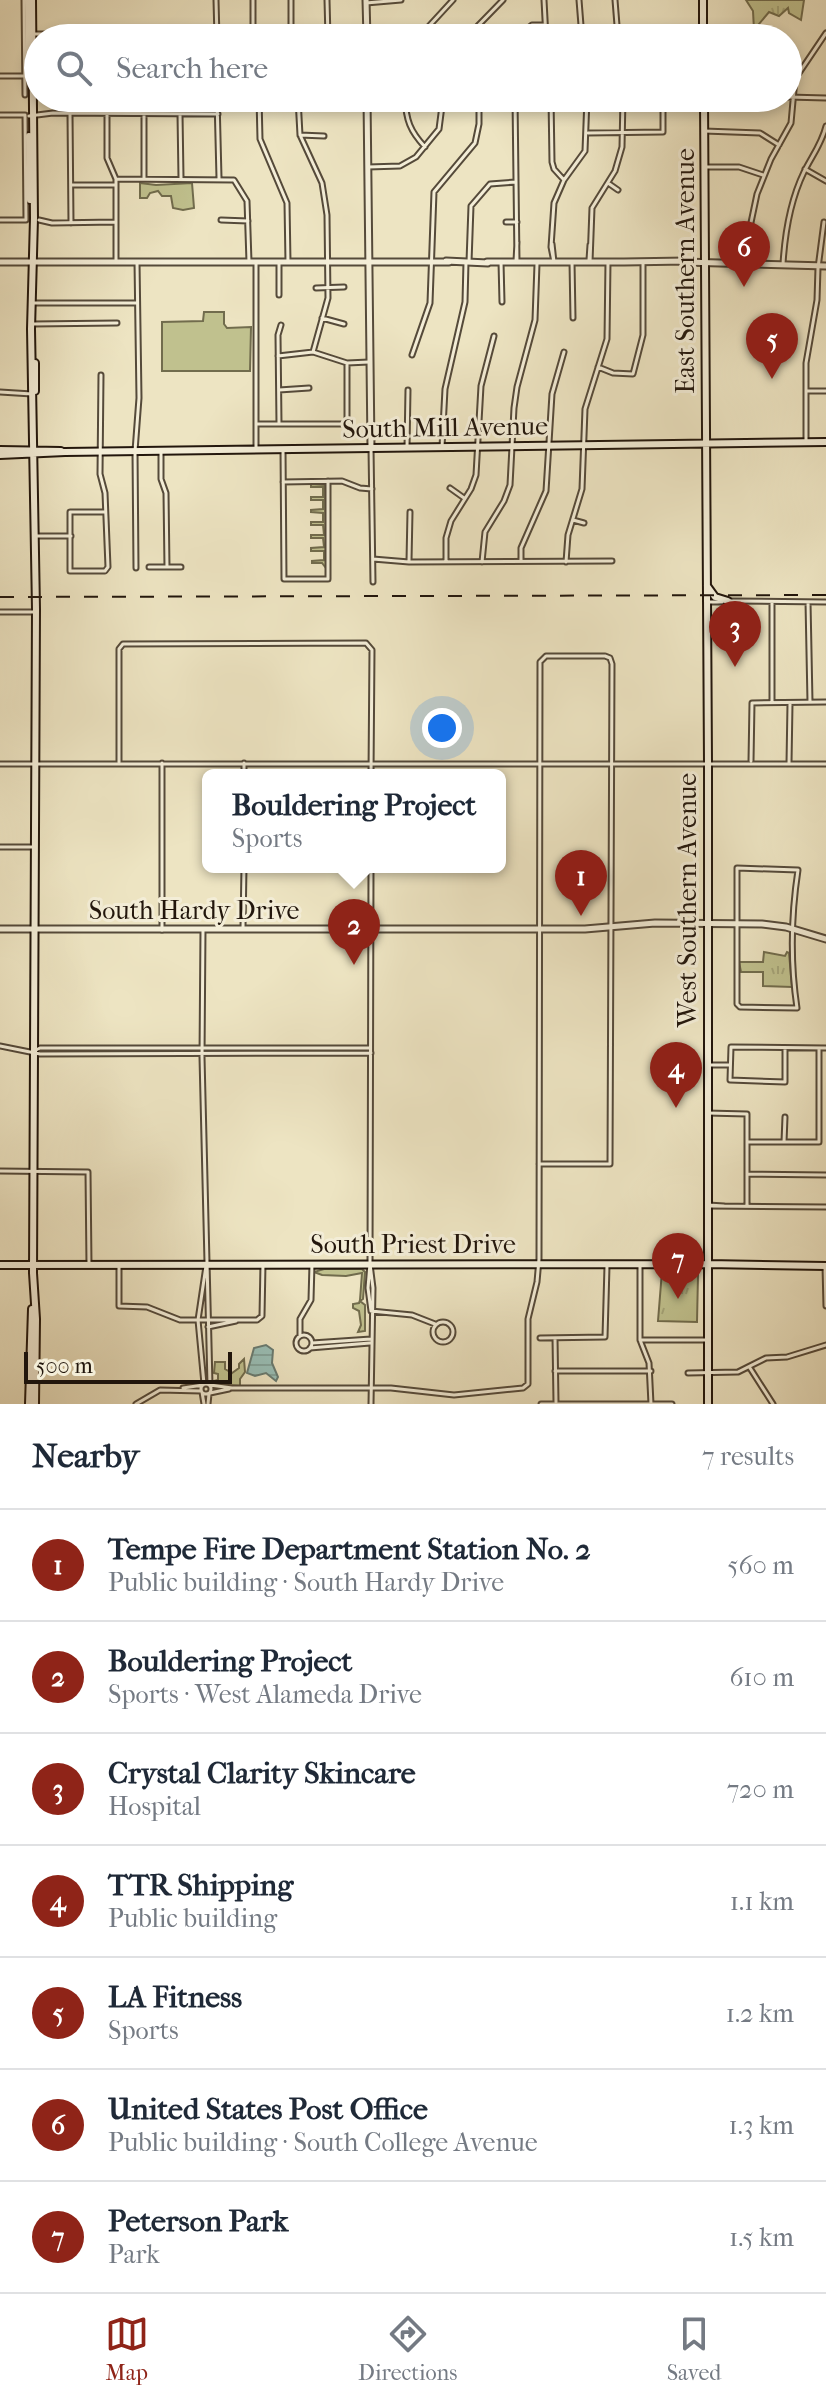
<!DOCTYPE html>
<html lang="en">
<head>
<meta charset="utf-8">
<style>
  :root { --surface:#fff; --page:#f6f6f7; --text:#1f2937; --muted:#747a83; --line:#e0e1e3; --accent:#8f2418 }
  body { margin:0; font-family:"IM FELL French Canon",serif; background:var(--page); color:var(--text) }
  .scale { position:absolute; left:24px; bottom:20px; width:208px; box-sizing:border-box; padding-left:8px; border:4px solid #22160c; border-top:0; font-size:22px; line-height:28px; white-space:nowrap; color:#22160c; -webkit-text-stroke:6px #f3edd7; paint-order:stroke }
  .you { position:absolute; left:442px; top:728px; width:28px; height:28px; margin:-20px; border:6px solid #fff; border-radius:50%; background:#1a73e8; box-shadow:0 0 0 12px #1a73e833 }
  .badge { display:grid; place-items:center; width:52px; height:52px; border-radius:50%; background:var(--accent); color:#fff; font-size:26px; font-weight:700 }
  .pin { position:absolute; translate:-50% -66px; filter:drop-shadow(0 2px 4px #0008) }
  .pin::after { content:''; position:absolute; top:42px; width:28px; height:24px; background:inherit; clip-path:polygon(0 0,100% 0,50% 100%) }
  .popup { position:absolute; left:202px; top:769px; width:304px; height:104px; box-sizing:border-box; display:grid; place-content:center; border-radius:12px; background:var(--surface); filter:drop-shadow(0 2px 6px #0005); font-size:26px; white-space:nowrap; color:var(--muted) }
  .popup b { font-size:30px; color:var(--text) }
  .popup::after { content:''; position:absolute; left:50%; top:100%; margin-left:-16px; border:16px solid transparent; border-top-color:var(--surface) }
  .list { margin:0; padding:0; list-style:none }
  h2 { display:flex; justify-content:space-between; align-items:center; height:104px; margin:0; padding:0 32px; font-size:34px }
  h2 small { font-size:26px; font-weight:400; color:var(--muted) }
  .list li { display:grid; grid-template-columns:52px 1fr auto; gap:24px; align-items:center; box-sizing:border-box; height:112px; padding:0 32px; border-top:2px solid var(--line) }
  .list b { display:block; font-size:30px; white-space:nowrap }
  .list p { margin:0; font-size:26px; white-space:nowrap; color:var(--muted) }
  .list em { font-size:26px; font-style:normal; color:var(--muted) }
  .icon { flex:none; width:44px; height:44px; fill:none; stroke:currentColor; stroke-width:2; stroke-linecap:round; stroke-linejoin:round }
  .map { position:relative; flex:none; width:826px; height:1404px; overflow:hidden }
  .search { position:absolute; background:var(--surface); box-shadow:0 4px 12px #0003; left:24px; right:24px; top:24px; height:88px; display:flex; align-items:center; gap:20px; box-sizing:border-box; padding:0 28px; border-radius:44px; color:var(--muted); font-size:30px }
  .sheet { height:888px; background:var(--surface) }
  nav { display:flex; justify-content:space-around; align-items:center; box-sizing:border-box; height:112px; border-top:2px solid var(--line); background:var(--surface); font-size:22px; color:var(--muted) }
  nav a { display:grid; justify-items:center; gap:4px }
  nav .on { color:var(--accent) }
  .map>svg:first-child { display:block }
  .grass { fill:#c0c18e; stroke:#716c4d; stroke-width:2 }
  .park { fill:url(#park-tufts); stroke:#716c4d; stroke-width:2 }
  .water { fill:url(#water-rules); stroke:#697b71; stroke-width:2 }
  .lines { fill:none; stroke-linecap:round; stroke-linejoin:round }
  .minor-casing { stroke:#554a3a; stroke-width:7 }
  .tertiary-casing { stroke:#554a3a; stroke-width:9 }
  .secondary-casing { stroke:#22160c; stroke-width:10 }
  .minor { stroke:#f3edd7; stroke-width:3 }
  .tertiary { stroke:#f3edd7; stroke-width:5 }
  .secondary { stroke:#f3edd7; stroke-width:6 }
  .rail { stroke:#22160c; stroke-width:2; stroke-dasharray:14 14; stroke-linecap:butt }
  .labels { text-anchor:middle; stroke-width:6; stroke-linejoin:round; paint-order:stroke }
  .street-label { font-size:26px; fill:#22160c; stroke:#f3edd7 }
</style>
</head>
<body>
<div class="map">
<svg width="826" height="1404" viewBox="0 0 826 1404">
  <defs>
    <pattern id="park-tufts" width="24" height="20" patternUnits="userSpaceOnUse" patternTransform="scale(2)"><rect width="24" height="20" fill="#c0c18e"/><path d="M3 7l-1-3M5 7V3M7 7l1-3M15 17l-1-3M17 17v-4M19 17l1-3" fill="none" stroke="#a5a579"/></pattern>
    <pattern id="water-rules" width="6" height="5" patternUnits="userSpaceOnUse" patternTransform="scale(2)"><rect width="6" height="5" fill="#99beb5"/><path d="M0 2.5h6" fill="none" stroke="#84a39a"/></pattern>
  </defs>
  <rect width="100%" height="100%" fill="#ede4c2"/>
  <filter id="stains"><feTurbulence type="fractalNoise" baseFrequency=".0025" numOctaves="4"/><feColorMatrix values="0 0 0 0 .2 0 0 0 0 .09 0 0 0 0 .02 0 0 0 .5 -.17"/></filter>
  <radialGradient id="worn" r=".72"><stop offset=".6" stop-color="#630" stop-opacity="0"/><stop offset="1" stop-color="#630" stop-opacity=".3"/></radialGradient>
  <path class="grass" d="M 140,183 L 156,185 L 192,183 L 194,208 L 183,210 L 173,208 L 171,196 L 162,196 L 158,191 L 150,193 L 147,198 L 140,198 Z
    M 204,312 L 224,312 L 224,324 L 227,328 L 251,327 L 250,371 L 162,371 L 162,322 L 203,321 Z
    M 311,484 L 325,485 L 326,568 L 322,563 L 312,563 L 312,561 L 324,560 L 324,551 L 311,551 L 311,548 L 324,547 L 323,538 L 311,538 L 311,535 L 324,535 L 323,525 L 311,525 L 311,522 L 323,522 L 323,513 L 311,512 L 311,510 L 323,509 L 323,500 L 311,500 L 311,497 L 323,497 L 323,487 L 311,487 Z
    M 324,1269 L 362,1269 L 365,1272 L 363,1299 L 360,1301 L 365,1305 L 365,1331 L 358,1332 L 361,1325 L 359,1311 L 353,1308 L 353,1304 L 359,1303 L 360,1300 L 362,1273 L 346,1276 L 322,1275 L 314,1272 Z
    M 244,1359 L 245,1372 L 240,1379 L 240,1386 L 224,1385 L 223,1382 L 218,1384 L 214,1381 L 218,1380 L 218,1374 L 214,1373 L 215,1362 L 225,1362 L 225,1369 L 232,1373 L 239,1368 L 239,1364 Z"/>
  <path class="park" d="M 746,0 L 804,0 L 801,20 L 789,13 L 788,8 L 779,16 L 769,12 L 754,30 L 753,11 Z
    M 764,952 L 785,956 L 787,952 L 789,953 L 792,987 L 763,986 L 763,972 L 741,972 L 739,962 L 763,962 Z
    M 662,1271 L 698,1275 L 697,1322 L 658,1321 Z"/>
  <path class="water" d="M 266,1345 L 273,1350 L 272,1363 L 278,1377 L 276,1381 L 266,1373 L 255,1376 L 247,1373 L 254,1348 Z"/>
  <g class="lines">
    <g class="minor-casing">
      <path id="minor" d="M 24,0 L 25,95
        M 216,0 L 217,38
        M 253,0 L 253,38
        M 291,0 L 291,38
        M 327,0 L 328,38
        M 544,0 L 546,38
        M 579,0 L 582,38
        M 615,0 L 618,38
        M 366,3 L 401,0
        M 32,34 L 217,34
        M 418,38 L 453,0
        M 466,38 L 503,0
        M 516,38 L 532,25 L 544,25
        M 0,76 L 29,76
        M 788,97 L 826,98
        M 107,98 L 107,158 L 116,179 L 116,262
        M 217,98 L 219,178
        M 259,98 L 260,139 L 287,203 L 288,262
        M 298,98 L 300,135 L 322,183 L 327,215 L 328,298 L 313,352
        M 405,98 C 406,120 410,131 425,147
        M 515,98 L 517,262
        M 551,98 L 552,162 L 554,169 L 564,180
        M 70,114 L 71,223
        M 144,114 L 144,178
        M 180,114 L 181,178
        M 0,115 L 25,115 L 26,220 L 0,220
        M 29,116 L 53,113 L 218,114
        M 704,131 L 760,133 L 779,145
        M 588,133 L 663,132 L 663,98
        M 300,135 L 324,136
        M 368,167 L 400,166 L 416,157 L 439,129 L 443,98
        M 704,167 L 739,167 L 763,175
        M 805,169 L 826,181
        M 116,179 L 234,180 L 247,201 L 249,262
        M 608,183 L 618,190
        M 71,185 L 115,185
        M 39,220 L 52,223 L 115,222
        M 221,220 L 248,221
        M 506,222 L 517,222
        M 552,244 L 554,262
        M 589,260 L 590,245
        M 516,261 L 517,242
        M 256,262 L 256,449
        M 469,262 L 471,206 L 490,184 L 516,182
        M 501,262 L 502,302
        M 554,262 L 551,247 L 554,203 L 564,180 L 585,151 L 587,98
        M 572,262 L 573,318
        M 590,262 L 592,208 L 615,171 L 622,147 L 623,98
        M 279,263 L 279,295
        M 749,263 L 749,232 L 757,194 L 771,159 L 791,123 L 795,79 L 826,33
        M 783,264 C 785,231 790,201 804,172 C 812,156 822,143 826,126
        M 316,288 L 344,287
        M 33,303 L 137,303
        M 322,318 L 344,324
        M 33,324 L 117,323
        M 412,355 L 430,303 L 434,192 L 475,143 L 479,124 L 479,98
        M 278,356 L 313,352 L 347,363 L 369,362
        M 598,367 L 613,373 L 633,374 L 643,335 L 643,262
        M 101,375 L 100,474 L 105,493 L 108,567 L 105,571 L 70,571 L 70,512 L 105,512
        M 279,390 L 309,388
        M 806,391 L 826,391
        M 0,392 L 32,394
        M 257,424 L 347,424 L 347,363
        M 279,424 L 278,335 L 281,325
        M 806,442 L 806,363 L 817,300 L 818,268 L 824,222
        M 407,447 L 408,390
        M 442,447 L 445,389 L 465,302 L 466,262
        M 371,448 L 373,582
        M 283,449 L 284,579 L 328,579 L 328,481
        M 161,451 L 161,479 L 166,493 L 167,567
        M 283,482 L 342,481 L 360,488 L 372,489
        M 450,488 L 464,498
        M 573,520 L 584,523
        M 35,536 L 71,536
        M 373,559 L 409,562 L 612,561
        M 409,561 L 410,512
        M 521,561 L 521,548 L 546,491 L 552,394 L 564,352
        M 446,562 L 446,538 L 451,521 L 471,489 L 476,475 L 481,386 L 494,336
        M 482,562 L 485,532 L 504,501 L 510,485 L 514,408 L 517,387 L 535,320 L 537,264
        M 566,562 L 568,535 L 582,489 L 585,409 L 607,339 L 608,262
        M 149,567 L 181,567
        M 136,568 L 135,451 L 139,398 L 137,262
        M 730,601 L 826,602
        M 707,602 L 722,602
        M 808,602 L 810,702
        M 0,612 L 36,612
        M 772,702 L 772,602
        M 751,761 L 752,703 L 826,702
        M 119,762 L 119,649 L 123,644 L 366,643 L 372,650 L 371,775
        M 162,763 L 162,930
        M 244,763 L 244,775
        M 789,763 L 790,704
        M 0,764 L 826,764
        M 0,847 L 32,847
        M 737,868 L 798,870 C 791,916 790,961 797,1008 L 740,1007 L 737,1004 Z
        M 243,927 L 244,867
        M 203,930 L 202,1057 L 210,1385
        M 0,1046 L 40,1054 L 371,1053
        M 785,1048 L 785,1082 L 730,1080 L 731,1047 L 826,1048
        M 34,1051 L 40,1048 L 370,1048
        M 711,1065 L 730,1065
        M 707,1113 L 747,1114 L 747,1206
        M 747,1142 L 819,1142 L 819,1048
        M 784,1142 L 785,1117
        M 0,1171 L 88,1172 L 89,1265
        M 747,1174 L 826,1175
        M 708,1205 L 724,1206
        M 710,1206 L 826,1207
        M 370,1264 L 373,1288 L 371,1404
        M 640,1264 L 640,1340 L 649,1363 L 651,1404
        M 119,1266 L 119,1306 L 147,1307 L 180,1320 L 257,1320 L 262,1316 L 263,1264
        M 825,1266 L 826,1306
        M 371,1311 L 368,1288 L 370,1264 L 371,867
        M 371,1311 L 412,1315 L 435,1324
        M433 1332a10 10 0 1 1 20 0a10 10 0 1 1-20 0Z
        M 208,1327 L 236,1321
        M296 1343a8 8 0 1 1 16 0a8 8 0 1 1-16 0Z
        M 300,1336 L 300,1319 L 311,1300 L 312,1264
        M 540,1338 L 605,1337 L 607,1266
        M 555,1338 L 556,1402
        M 640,1340 L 708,1340
        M 312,1343 L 371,1339
        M 310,1348 L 370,1343
        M 750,1368 L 773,1404
        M 555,1371 L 651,1371
        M 688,1373 L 738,1372 L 766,1358 L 787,1357 L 826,1345
        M201 1389a5 5 0 1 1 10 0a5 5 0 1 1-10 0Z
        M 204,1384 L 198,1320 L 206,1266
        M 210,1385 L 232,1388 L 391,1388 L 454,1395 L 523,1388 L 528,1384 L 528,1319 L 537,1282 L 539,1259 L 540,662 L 546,656 L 605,656 L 610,658 L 612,664 L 610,1164 L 539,1164
        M 183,1388 L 203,1385
        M 202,1392 L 204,1404
        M 210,1393 L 229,1389
        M 136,1404 L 160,1390 L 201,1391
        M 208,1404 L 209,1394
        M 541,1404 L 672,1404"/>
    </g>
    <g class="tertiary-casing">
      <path id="tertiary" d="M 366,0 L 367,38
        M 367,98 L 371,448
        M 446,261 L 488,263
        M 0,262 L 449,262
        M 487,262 L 625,262
        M 624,262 L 686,261
        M 684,262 L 826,266
        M 0,929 L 585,929 L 655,923 L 762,924 L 786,927 L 826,939"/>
    </g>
    <g class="secondary-casing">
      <path id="secondary" d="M 28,0 L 29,68
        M 32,0 L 34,218 L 31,329 L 36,609 L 33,1273 L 36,1319 L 35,1404
        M 703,0 L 703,38
        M 704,98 L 708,763 L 708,1404
        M 29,136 L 30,200
        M 35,391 L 35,363
        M 0,450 L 61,451
        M 0,455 L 65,452 L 826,442
        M 707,586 L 715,597 L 728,601
        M 0,1265 L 707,1264 L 826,1266
        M 29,1404 L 32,1309"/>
    </g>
    <use href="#minor" class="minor"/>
    <use href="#tertiary" class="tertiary"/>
    <use href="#secondary" class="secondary"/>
    <path class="rail" d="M 0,597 L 826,595"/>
  </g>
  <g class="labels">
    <g class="street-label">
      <text transform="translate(685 271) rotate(-90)" y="9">East Southern Avenue</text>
      <text transform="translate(445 427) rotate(-1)" y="9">South Mill Avenue</text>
      <text transform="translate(687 900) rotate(-90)" y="9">West Southern Avenue</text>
      <text x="194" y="919">South Hardy Drive</text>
      <text x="413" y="1253">South Priest Drive</text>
    </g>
  </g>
  <rect width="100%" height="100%" filter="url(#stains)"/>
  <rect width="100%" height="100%" fill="url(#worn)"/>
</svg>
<div class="scale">500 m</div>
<div class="you"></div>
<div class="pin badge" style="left:581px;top:916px">1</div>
<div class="pin badge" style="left:354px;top:965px">2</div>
<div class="popup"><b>Bouldering Project</b>Sports</div>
<div class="pin badge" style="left:735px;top:667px">3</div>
<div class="pin badge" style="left:676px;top:1108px">4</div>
<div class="pin badge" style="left:772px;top:379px">5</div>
<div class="pin badge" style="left:744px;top:287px">6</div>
<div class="pin badge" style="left:678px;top:1299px">7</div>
<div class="search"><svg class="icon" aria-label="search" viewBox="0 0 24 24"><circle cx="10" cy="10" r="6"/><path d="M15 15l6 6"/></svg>Search here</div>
</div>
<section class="sheet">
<h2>Nearby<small>7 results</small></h2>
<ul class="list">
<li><span class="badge">1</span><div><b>Tempe Fire Department Station No. 2</b><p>Public building · South Hardy Drive</p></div><em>560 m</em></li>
<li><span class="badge">2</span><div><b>Bouldering Project</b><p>Sports · West Alameda Drive</p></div><em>610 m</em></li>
<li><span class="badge">3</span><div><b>Crystal Clarity Skincare</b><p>Hospital</p></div><em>720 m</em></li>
<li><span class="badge">4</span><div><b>TTR Shipping</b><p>Public building</p></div><em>1.1 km</em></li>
<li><span class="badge">5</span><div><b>LA Fitness</b><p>Sports</p></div><em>1.2 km</em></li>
<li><span class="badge">6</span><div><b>United States Post Office</b><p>Public building · South College Avenue</p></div><em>1.3 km</em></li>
<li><span class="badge">7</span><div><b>Peterson Park</b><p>Park</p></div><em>1.5 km</em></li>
</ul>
</section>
<nav>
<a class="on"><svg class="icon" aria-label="map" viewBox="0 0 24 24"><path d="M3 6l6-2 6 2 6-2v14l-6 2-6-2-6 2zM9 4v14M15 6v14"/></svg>Map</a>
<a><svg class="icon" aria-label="directions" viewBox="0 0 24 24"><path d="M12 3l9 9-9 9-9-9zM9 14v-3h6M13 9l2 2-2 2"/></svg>Directions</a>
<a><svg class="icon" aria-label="saved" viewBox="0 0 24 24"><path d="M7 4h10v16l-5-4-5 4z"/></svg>Saved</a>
</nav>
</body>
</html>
